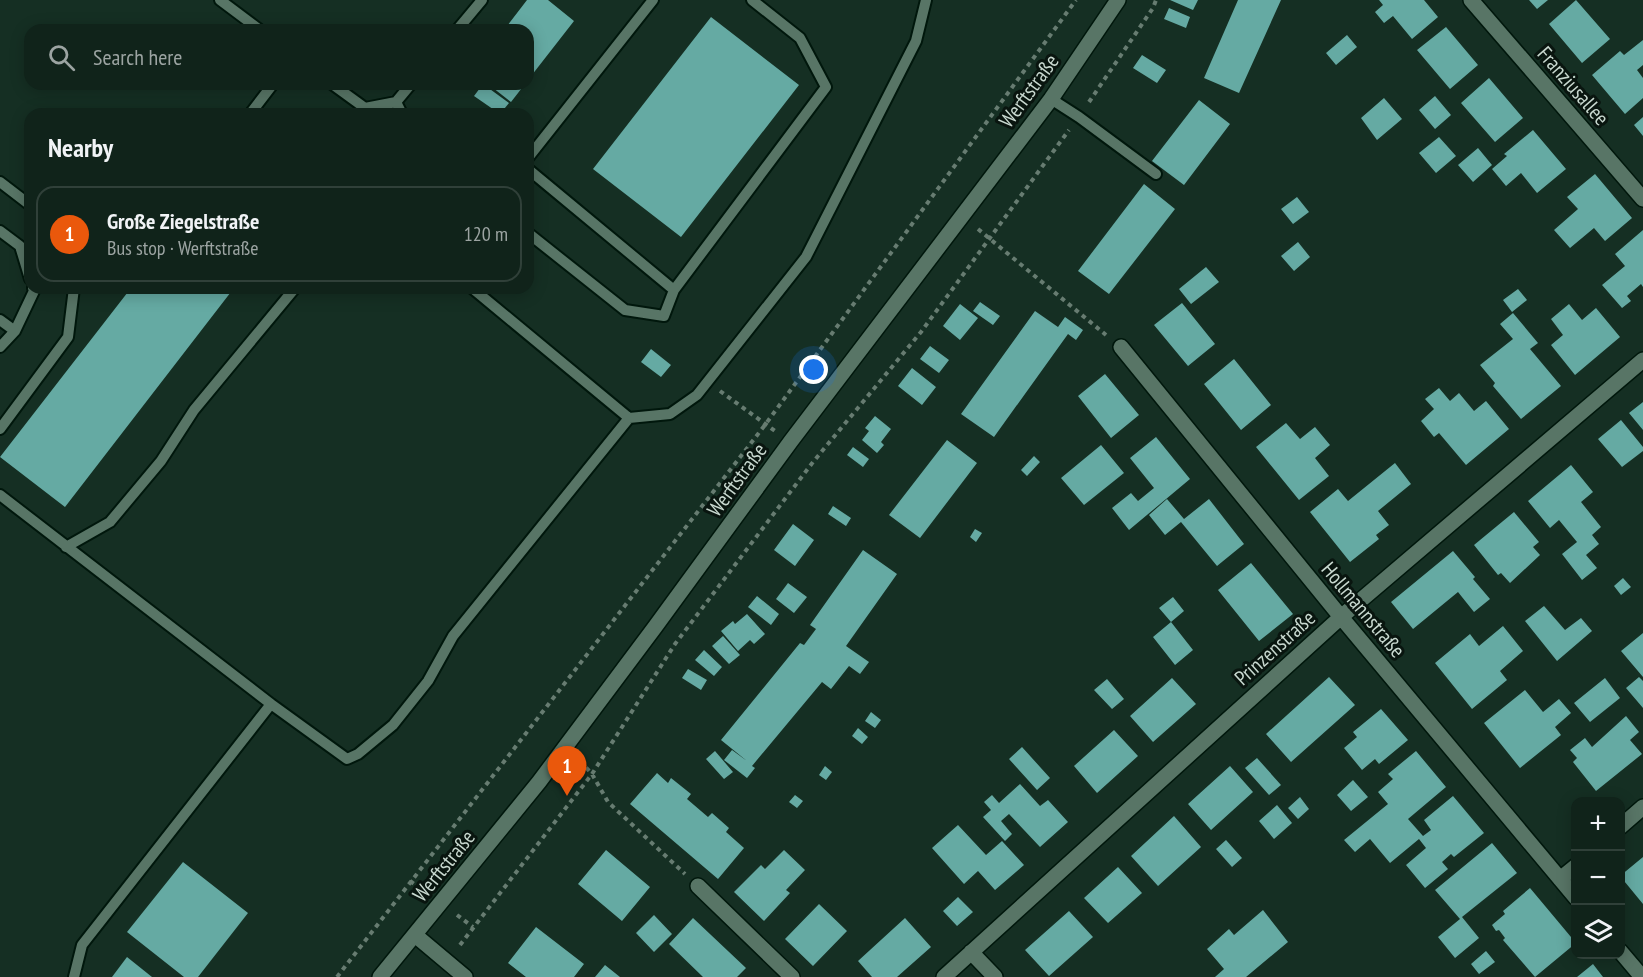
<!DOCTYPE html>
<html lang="en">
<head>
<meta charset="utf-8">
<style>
  :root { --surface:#10231a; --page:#1e2f27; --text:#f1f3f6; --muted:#9ca4a2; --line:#304039; --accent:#ea580c }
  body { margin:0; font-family:"PT Sans Narrow",sans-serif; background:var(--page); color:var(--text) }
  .controls { position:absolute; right:18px; bottom:18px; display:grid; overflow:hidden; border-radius:12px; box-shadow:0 3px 15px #0003 }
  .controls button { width:54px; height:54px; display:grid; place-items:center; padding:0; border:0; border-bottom:2px solid var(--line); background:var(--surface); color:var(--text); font:30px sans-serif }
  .you { position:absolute; left:814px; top:370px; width:21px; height:21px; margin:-15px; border:4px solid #fff; border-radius:50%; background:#1a73e8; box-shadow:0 0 0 9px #1a73e833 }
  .badge { display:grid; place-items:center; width:39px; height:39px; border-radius:50%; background:var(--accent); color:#fff; font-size:20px; font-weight:700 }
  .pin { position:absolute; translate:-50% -50px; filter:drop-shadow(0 2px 3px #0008) }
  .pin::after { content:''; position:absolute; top:32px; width:21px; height:18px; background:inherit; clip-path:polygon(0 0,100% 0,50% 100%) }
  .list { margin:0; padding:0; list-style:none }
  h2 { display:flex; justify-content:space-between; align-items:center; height:78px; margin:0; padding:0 24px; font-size:26px }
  h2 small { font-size:20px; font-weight:400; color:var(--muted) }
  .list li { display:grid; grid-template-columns:39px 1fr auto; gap:18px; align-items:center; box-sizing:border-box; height:96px; margin:0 12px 12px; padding:0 12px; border:2px solid var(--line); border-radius:18px }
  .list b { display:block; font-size:22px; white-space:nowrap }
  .list p { margin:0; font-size:20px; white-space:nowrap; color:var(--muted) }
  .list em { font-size:20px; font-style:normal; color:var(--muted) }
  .icon { flex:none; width:33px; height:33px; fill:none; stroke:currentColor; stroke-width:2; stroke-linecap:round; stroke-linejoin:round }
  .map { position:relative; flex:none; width:1643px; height:977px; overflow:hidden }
  .search { position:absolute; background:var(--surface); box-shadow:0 3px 15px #0003; left:24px; top:24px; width:510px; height:66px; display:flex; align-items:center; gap:15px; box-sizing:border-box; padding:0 21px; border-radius:18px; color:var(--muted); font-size:22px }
  .panel { position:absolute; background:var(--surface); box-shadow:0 3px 15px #0003; left:24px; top:108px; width:510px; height:186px; border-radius:18px }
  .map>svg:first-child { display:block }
  .building { fill:#65aaa3 }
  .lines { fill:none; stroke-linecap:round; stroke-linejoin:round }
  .service-casing { stroke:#00170c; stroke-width:14 }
  .minor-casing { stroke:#00170c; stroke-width:18 }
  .secondary-casing { stroke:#00170c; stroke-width:18 }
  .path { stroke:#677c71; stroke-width:4; stroke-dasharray:4.5 4.5; stroke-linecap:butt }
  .service { stroke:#587566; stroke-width:10 }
  .minor { stroke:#587566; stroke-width:15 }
  .secondary { stroke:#587566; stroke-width:15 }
  .labels { text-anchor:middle; stroke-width:6; stroke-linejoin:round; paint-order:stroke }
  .street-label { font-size:21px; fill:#c8d8cf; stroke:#09150f }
</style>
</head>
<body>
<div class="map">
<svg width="1643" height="977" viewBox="0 0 1643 977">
  <rect width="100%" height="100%" fill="#152f23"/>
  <path class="building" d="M 527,0 L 548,0 L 574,21 L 528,80 L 528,30 L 504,30 Z
    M 1170,0 L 1198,0 L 1193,10 Z
    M 1238,0 L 1281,0 L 1239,93 L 1204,78 Z
    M 1379,0 L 1424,0 L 1438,17 L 1412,39 L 1393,16 L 1384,23 L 1375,12 L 1383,5 Z
    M 1529,0 L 1548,0 L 1537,9 Z
    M 1576,0 L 1610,39 L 1582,63 L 1549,24 Z
    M 1169,8 L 1190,17 L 1186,28 L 1164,19 Z
    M 711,17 L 799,85 L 681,237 L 593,169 Z
    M 1446,27 L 1478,65 L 1450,89 L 1417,50 Z
    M 1347,35 L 1357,47 L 1336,65 L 1326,53 Z
    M 1643,40 L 1643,65 L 1637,70 L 1643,78 L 1643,98 L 1625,114 L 1592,75 L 1620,51 L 1624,55 Z
    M 1142,55 L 1166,70 L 1157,83 L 1133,68 Z
    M 1489,78 L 1523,118 L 1495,142 L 1461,103 Z
    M 483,84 L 509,103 L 500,114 L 474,96 Z
    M 488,84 L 525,84 L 511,102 Z
    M 1435,96 L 1451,115 L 1435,129 L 1419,110 Z
    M 1384,98 L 1402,119 L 1377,140 L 1361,118 Z
    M 1199,100 L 1230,124 L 1184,185 L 1152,161 Z
    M 1643,117 L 1643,136 L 1634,125 Z
    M 1533,130 L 1566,169 L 1537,193 L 1521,173 L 1506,186 L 1492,169 L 1507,156 L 1504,154 Z
    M 1439,137 L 1456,156 L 1436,173 L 1419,153 Z
    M 1478,148 L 1492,165 L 1473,182 L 1458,165 Z
    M 1595,174 L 1632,218 L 1605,241 L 1594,228 L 1570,248 L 1554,230 L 1578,209 L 1567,197 Z
    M 1144,184 L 1175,209 L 1109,294 L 1078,271 Z
    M 1297,197 L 1309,212 L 1293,224 L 1281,209 Z
    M 1643,230 L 1643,287 L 1641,284 L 1627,296 L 1631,301 L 1622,308 L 1602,285 L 1625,266 L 1615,254 Z
    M 1298,242 L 1310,257 L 1294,271 L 1281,256 Z
    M 1206,267 L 1219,282 L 1191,304 L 1179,289 Z
    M 131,288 L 234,288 L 65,507 L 0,457 Z
    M 1518,289 L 1527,300 L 1512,312 L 1503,300 Z
    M 980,302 L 1000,316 L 993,325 L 973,311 Z
    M 1182,303 L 1215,344 L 1188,366 L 1154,325 Z
    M 960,304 L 978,318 L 960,340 L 943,326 Z
    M 1569,304 L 1582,320 L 1596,308 L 1620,337 L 1575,375 L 1551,345 L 1563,335 L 1551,319 Z
    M 1035,311 L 1058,327 L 1065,317 L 1083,330 L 1076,340 L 1068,334 L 994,437 L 961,414 Z
    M 1513,313 L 1538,343 L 1530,349 L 1561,386 L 1521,419 L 1493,386 L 1495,383 L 1480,365 L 1513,339 L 1500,324 Z
    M 930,346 L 949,360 L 939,373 L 920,359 Z
    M 651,349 L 671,365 L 661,377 L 641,362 Z
    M 1234,359 L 1271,405 L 1241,430 L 1204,384 Z
    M 912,368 L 936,387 L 922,405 L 898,386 Z
    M 1105,374 L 1139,415 L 1111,438 L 1078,396 Z
    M 1439,388 L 1450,401 L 1459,393 L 1474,411 L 1486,401 L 1509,429 L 1466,465 L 1439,433 L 1434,437 L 1421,421 L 1434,409 L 1425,399 Z
    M 1643,402 L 1643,430 L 1629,413 Z
    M 875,416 L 891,429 L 881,442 L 884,445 L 877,453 L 862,440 L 869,431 L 865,428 Z
    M 1621,420 L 1643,447 L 1643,451 L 1622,467 L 1598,439 Z
    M 1286,423 L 1300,439 L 1315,427 L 1330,445 L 1315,458 L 1329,476 L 1299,500 L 1256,447 Z
    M 1156,437 L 1190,479 L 1129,530 L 1112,508 L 1131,493 L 1138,501 L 1154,488 L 1130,458 Z
    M 947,440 L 977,463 L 920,538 L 889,515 Z
    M 1101,445 L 1124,473 L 1084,505 L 1061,478 Z
    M 853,447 L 869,459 L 863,467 L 847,455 Z
    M 1034,456 L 1040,462 L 1027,476 L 1021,470 Z
    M 1395,463 L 1411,484 L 1378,511 L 1389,525 L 1376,535 L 1379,539 L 1350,562 L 1310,512 L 1338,489 L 1348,501 Z
    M 1571,465 L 1593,492 L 1581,502 L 1601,527 L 1592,535 L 1599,544 L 1586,555 L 1597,568 L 1582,580 L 1562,554 L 1577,542 L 1559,520 L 1550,528 L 1528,501 Z
    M 1167,499 L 1184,519 L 1209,499 L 1244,544 L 1217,566 L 1181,522 L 1165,535 L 1149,515 Z
    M 833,506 L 851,518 L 846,526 L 828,514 Z
    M 1514,512 L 1539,542 L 1533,547 L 1540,555 L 1510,583 L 1501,573 L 1498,575 L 1474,545 Z
    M 793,524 L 814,540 L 795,566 L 774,550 Z
    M 975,529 L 982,533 L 976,542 L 970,537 Z
    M 863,550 L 897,574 L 846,646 L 869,662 L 860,674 L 849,666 L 831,689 L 822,682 L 752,766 L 755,768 L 747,778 L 724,760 L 732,750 L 747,761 L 721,740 L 800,643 L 804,645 L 816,629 L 810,625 Z
    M 1453,551 L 1475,577 L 1473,579 L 1490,599 L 1474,612 L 1458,592 L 1413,629 L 1391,602 Z
    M 1251,563 L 1293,614 L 1259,641 L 1218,590 Z
    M 1623,578 L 1631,587 L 1621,595 L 1614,586 Z
    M 788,583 L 807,597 L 794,613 L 776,599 Z
    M 757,596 L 779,614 L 771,625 L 748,607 Z
    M 1173,597 L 1184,611 L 1171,622 L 1159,608 Z
    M 1544,606 L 1565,630 L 1581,618 L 1592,631 L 1557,661 L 1525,621 Z
    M 747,614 L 765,634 L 754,644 L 750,640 L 738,651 L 721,631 L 733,621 L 735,624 Z
    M 1171,622 L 1193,650 L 1175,665 L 1153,637 Z
    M 1503,626 L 1523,651 L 1500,671 L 1507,680 L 1472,709 L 1435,663 L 1470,634 L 1479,646 Z
    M 1643,633 L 1643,677 L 1621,651 Z
    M 723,636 L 740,655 L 729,664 L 712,646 Z
    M 704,650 L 722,667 L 714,676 L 695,660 Z
    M 688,669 L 707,680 L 701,690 L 682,678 Z
    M 1329,677 L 1355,705 L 1291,762 L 1266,734 Z
    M 1639,677 L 1643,681 L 1643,708 L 1626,688 Z
    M 1172,678 L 1196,704 L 1153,742 L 1130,716 Z
    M 1605,678 L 1620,698 L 1590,722 L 1574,703 Z
    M 1107,679 L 1124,699 L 1112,709 L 1094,690 Z
    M 1525,690 L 1543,712 L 1559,699 L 1571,713 L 1555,727 L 1561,735 L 1520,768 L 1484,723 Z
    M 1381,709 L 1408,740 L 1379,764 L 1375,759 L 1362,770 L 1344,748 L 1357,737 L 1353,732 Z
    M 871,712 L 881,720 L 875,728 L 865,721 Z
    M 1626,716 L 1639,732 L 1630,740 L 1642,754 L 1596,791 L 1573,762 L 1577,758 L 1570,750 L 1585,738 L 1592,747 Z
    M 858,728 L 868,737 L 862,744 L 852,736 Z
    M 1114,730 L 1138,756 L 1097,793 L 1074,766 Z
    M 1022,747 L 1050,778 L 1037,790 L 1009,759 Z
    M 715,751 L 733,772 L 724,779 L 706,759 Z
    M 1416,751 L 1446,787 L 1408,819 L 1423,836 L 1431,830 L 1424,820 L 1453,796 L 1484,833 L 1454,857 L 1451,854 L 1442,862 L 1448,869 L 1425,888 L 1406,865 L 1426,848 L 1419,839 L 1390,863 L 1370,839 L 1355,852 L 1344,840 L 1388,804 L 1378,792 L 1393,779 L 1388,774 Z
    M 1257,758 L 1281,785 L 1269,795 L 1245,768 Z
    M 825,766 L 832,772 L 826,780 L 819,775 Z
    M 1230,766 L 1253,792 L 1211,830 L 1188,804 Z
    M 657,773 L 668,783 L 671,778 L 691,794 L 687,799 L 708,817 L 712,813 L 729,828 L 726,832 L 744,848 L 718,879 L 630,804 Z
    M 1353,780 L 1368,797 L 1351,811 L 1337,795 Z
    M 1020,784 L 1040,806 L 1048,800 L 1068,822 L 1040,847 L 1009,814 L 1001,821 L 1012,834 L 1005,841 L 983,817 L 991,810 L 984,802 L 992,795 L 999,803 Z
    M 795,795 L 803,801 L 797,808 L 789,802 Z
    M 1300,797 L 1309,809 L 1298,819 L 1288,808 Z
    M 1277,805 L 1292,823 L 1274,839 L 1259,821 Z
    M 1174,816 L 1201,847 L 1158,886 L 1131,856 Z
    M 958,825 L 986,855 L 1002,841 L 1024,865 L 995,890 L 978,871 L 964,884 L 932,848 Z
    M 1226,840 L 1242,858 L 1232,867 L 1216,849 Z
    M 1492,843 L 1517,873 L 1462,917 L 1479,938 L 1455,958 L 1438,937 L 1460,919 L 1435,890 Z
    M 606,850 L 650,887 L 622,921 L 578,884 Z
    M 784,850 L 805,870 L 786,890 L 790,893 L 764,921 L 734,892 L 761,865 L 765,869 Z
    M 1643,857 L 1643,904 L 1620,876 Z
    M 183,862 L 248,913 L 198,977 L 184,977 L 127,932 Z
    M 1118,867 L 1142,893 L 1108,923 L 1084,898 Z
    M 1530,888 L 1576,943 L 1535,977 L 1503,940 L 1505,938 L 1499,930 L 1496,931 L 1492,925 L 1505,914 L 1503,911 Z
    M 958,897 L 973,912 L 957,926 L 943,911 Z
    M 819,904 L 847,931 L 813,966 L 785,939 Z
    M 1263,910 L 1288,942 L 1246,977 L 1215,977 L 1224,969 L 1207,949 L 1229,929 L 1234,935 Z
    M 1069,911 L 1093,937 L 1049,976 L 1025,950 Z
    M 654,915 L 672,934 L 654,952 L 636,933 Z
    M 693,918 L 746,968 L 737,977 L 703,977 L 669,944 Z
    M 905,918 L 931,947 L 897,977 L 872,977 L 858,961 Z
    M 536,927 L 584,964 L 574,977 L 526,977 L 508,963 Z
    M 1486,951 L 1495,962 L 1479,974 L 1471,964 Z
    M 127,957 L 152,977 L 112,977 Z
    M 1593,964 L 1603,977 L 1577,977 Z
    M 605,965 L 620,977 L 595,977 Z"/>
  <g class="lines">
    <g class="service-casing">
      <path id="service" d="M 220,0 L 260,30
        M 457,30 L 482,0
        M 332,84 L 365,108 L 396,102 L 411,84
        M 1051,99 L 1079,117 L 1156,174
        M 396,102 L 402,114
        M 250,114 L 273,84
        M 528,158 L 653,0
        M 528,169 L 674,290
        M 0,182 L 30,205
        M 0,231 L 20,246 L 30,279
        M 528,233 L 625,310 L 664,316 L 674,290 L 826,87 L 800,38 L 752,0
        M 472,288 L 629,418 L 670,414 L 697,395 L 806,257 L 916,41 L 926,0
        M 0,320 L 15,331
        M 0,347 L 15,331 L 34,291 L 33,288
        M 0,429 L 68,337 L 74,288
        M 0,495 L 271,704 L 347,759 L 358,754 L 393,725 L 428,681 L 453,636 L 629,418
        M 66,547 L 110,522 L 161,461 L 194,410 L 295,288
        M 74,977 L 82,945 L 271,704"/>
    </g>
    <g class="minor-casing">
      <path id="minor" d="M 1471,0 L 1643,199
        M 1121,347 L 1341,617 L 1576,898
        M 1620,827 L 1643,807
        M 1560,879 L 1576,866
        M 698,886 L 792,977
        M 415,935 L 465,977
        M 1620,951 L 1642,977
        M 971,952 L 995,977
        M 944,977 L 1341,617 L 1643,360"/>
    </g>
    <g class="secondary-casing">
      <path id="secondary" d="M 380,977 L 539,782 L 655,627 L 791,441 L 1051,99 L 1118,0"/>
    </g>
    <path class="path" d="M 1089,102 L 1153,8 L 1156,0
      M 978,229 L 1106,335
      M 720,391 L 775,431
      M 580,761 L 592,774 L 608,802 L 685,874
      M 410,881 L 424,891
      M 457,915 L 473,927
      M 460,945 L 592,774 L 675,644 L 813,462 L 921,332 L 1069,130
      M 337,977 L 765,425 L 1076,0"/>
    <use href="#service" class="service"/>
    <use href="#minor" class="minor"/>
    <use href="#secondary" class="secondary"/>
  </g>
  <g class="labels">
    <g class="street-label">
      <text transform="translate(1573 86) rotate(49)" y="7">Franziusallee</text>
      <text transform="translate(1029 91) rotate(-54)" y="7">Werftstraße</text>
      <text transform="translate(737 480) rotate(-54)" y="7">Werftstraße</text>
      <text transform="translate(1363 610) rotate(50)" y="7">Hollmannstraße</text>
      <text transform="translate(1275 648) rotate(-42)" y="7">Prinzenstraße</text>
      <text transform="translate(444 866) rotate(-51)" y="7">Werftstraße</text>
    </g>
  </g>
</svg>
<div class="controls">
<button>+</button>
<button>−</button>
<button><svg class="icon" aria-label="layers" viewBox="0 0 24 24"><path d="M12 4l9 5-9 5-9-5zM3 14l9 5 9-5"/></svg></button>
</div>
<div class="you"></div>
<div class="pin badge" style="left:567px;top:796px">1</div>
<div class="search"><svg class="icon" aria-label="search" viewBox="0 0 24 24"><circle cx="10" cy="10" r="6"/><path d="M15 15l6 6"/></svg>Search here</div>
<section class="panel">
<h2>Nearby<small></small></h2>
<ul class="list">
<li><span class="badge">1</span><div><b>Große Ziegelstraße</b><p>Bus stop · Werftstraße</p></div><em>120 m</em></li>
</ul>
</section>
</div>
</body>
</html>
